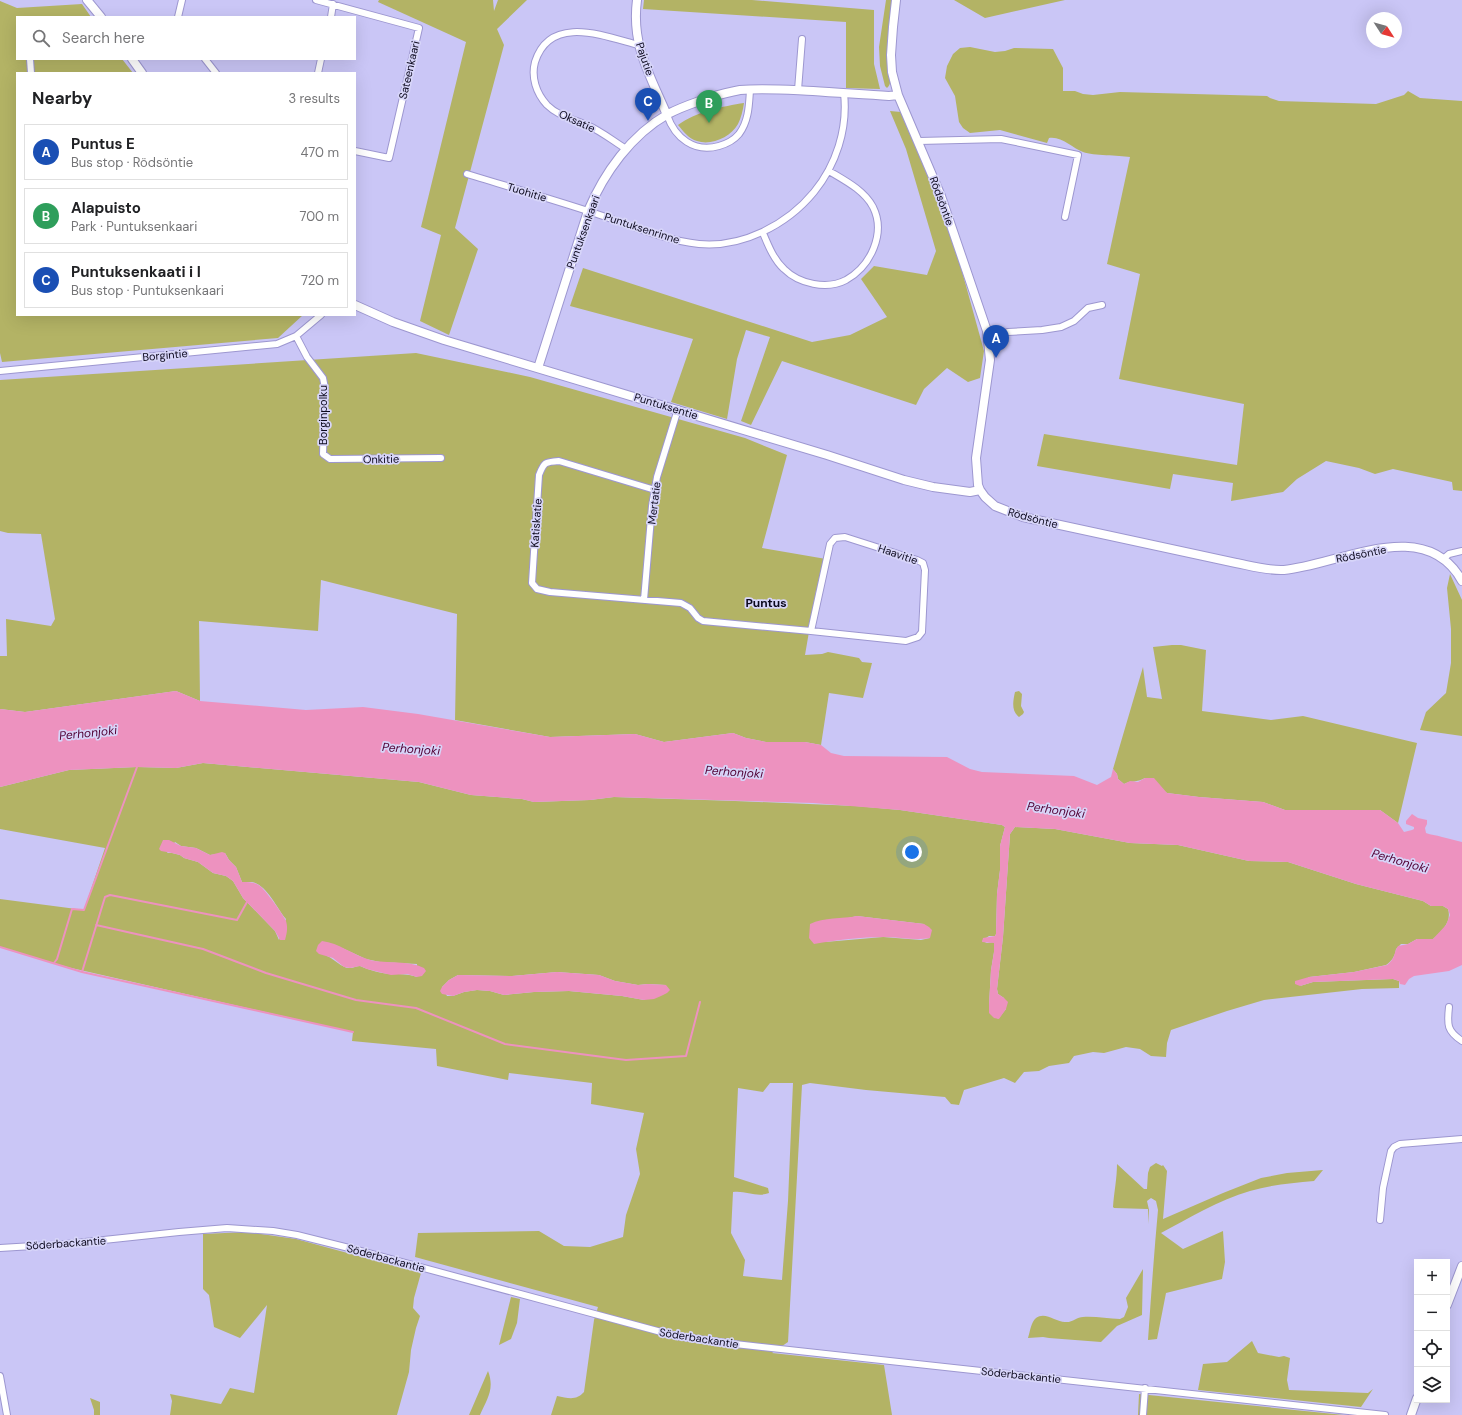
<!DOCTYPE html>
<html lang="en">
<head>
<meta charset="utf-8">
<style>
  :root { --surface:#fff; --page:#f2f2f2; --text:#202124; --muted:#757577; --line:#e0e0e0; --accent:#b45309 }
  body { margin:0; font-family:"DM Sans",sans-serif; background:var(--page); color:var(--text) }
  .controls { position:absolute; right:12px; bottom:12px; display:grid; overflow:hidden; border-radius:0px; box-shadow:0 4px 16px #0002 }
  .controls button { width:36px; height:36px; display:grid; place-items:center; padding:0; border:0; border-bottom:1px solid var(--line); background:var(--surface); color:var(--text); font:20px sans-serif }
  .compass { position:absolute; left:1366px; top:12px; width:36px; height:36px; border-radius:50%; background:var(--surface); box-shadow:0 4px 16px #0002; rotate:126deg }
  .you { position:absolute; left:912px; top:852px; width:14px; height:14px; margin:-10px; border:3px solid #fff; border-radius:50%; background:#1a73e8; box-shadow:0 0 0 6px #1a73e833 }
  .badge { display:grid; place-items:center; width:26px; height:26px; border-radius:50%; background:var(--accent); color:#fff; font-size:13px; font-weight:700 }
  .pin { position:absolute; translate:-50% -33px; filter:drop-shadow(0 1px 2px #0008) }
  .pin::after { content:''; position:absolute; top:21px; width:14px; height:12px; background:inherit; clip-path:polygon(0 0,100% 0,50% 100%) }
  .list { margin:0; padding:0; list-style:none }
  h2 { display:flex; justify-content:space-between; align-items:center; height:52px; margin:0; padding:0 16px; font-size:17px }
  h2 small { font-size:13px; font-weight:400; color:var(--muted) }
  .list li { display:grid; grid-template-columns:26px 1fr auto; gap:12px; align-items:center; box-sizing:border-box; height:56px; margin:0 8px 8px; padding:0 8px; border:1px solid var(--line); border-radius:0px }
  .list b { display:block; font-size:15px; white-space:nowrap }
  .list p { margin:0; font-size:13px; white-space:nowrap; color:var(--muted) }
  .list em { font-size:13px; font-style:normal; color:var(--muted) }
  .icon { flex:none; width:22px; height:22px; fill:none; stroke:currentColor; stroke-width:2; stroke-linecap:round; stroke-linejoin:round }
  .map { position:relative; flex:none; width:1462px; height:1415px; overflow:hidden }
  .search { position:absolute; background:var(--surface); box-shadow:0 4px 16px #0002; left:16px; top:16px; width:340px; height:44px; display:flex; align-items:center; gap:10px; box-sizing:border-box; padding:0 14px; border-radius:0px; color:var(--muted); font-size:15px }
  .panel { position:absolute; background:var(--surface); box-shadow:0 4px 16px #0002; left:16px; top:72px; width:340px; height:244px; border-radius:0px }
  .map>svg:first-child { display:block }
  .green { fill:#b3b365; fill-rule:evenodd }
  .water { fill:#ed92bf }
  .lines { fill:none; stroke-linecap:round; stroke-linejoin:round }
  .stream { stroke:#ed92bf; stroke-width:2 }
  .street-casing { stroke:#9d97d0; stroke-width:8 }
  .secondary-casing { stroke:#9d97d0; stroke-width:10 }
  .street { stroke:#fff; stroke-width:6 }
  .secondary { stroke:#fff; stroke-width:8 }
  .labels { text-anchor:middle; stroke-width:3.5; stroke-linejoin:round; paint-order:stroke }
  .street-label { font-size:11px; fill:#0c091d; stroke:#d7d5f9 }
  .neighbourhood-label { font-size:12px; font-weight:bold; fill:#0c091d; stroke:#d7d5f9 }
  .water-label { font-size:12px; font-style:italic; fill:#520034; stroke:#d7d5f9 }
</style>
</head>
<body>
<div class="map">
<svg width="1462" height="1415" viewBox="0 0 1462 1415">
  <rect width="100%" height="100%" fill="#cac6f6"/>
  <path class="green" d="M 379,0 L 493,0 L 494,11 L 498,0 L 527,0 L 497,29 L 504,45 L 455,228 L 478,249 L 449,335 L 420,321 L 441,235 L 421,227 L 466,42 L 378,2 Z
    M 644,0 L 752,0 L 874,10 L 874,64 L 880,89 L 846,88 L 846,22 L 643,9 Z
    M 886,0 L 893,0 C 889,21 886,44 888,65 C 888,73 894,81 887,88 L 885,86 L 880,66 L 879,47 Z
    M 954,0 L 1065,0 L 985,18 Z
    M 0,1 L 17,8 L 82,4 L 91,17 L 17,17 L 17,59 L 122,59 L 133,73 L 17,73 L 17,315 L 303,315 L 278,338 L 2,362 L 0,353 Z
    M 970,47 L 995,52 L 1005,51 L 1014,48 L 1053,49 L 1063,68 L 1063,91 L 1075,91 L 1083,94 L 1093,95 L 1120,92 L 1267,96 L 1270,98 L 1279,101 L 1376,104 L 1404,95 L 1408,91 L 1420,98 L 1462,101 L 1462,491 L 1453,490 L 1452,482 L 1393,469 L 1375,474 L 1359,468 L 1326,461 L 1297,479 L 1283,492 L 1231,501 L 1233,483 L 1173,474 L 1170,489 L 1037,466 L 1044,434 L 1237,465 L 1244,404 L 1119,379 L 1140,274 L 1107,264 L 1130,157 C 1118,155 1094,156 1083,152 C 1072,148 1062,136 1049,138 L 1047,143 L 1000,130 L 970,133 L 963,128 L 959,122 L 955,96 L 945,78 L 947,66 L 953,54 L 960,48 Z
    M 744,103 C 743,110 741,118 738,124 C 731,137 711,146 697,141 C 689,139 683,131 678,125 C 695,112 724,106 744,103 Z
    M 890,111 L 901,112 L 934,188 L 955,246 L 984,351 L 980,378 L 968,382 L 947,368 L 924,389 L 916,405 L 782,361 L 751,425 L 741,421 L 770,337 L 746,330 L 737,359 L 727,419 L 671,402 L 693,339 L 570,306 L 583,268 L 812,342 L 850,335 L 887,317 L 861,279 L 874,266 L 927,275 L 936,251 L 906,149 Z
    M 416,353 L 530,377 L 745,438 L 787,455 L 762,548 L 826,559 L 821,582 L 816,591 L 805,655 L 822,654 L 828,652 L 859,658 L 862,662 L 872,663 L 863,698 L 829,693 L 821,745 L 805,742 L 766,742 L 746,738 L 733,733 L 664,742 L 635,734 L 550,737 L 455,720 L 457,614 L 321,580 L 318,631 L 199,621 L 200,701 L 176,691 L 25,712 L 0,709 L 0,656 L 7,656 L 6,619 L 51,626 L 55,619 L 41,534 L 8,533 L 0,531 L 0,380 Z
    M 1450,574 L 1462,600 L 1462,736 L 1420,730 L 1426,712 L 1446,693 L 1451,663 L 1451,629 L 1447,588 Z
    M 1172,645 L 1181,645 L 1206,650 L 1202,711 L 1271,720 L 1303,716 L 1417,743 L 1398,823 L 1380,810 L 1285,810 L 1263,802 L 1199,797 L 1167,793 L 1145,778 C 1136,783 1132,780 1124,784 L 1118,779 L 1117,774 L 1113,769 L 1143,667 L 1147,697 L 1162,699 L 1153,647 Z
    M 1019,691 L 1022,694 L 1021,706 L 1024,712 L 1023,714 L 1019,717 C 1011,711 1013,701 1015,692 Z
    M 203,763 L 419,782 L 471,795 L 522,799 L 534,802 L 590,800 L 614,797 L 735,801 L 856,806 L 900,810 L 1002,825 L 1005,827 L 1000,846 L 1000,870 L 997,894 L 996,934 L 995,936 L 989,936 L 982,941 L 987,943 L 994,942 L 994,952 L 991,970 L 989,1005 L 998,1019 L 1006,1009 L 1004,998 L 998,994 L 997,989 L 1003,937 L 1010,834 L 1015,827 L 1055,829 L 1130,843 L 1178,845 L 1249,861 L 1288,862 L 1356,884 L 1423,901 L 1431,906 L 1443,906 L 1448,909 C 1452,922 1442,931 1433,939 L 1417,939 L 1408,944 L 1401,944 L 1396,949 C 1395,956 1392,961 1386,965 L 1354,972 L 1309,977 L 1300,986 L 1313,982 L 1393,979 L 1399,981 L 1399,988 L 1362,989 L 1264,1000 L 1227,1011 L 1171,1030 L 1167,1043 L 1166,1057 L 1151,1056 L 1140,1049 L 1126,1047 L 1104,1053 L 1093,1052 L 1074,1056 L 1069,1063 L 1049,1066 L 1039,1071 L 1024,1072 L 1015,1083 L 1004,1078 L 964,1090 L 959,1105 L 951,1104 L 945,1097 L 866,1090 L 810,1083 L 802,1085 L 788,1342 L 772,1353 L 884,1365 L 892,1415 L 551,1415 L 557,1396 C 568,1398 576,1401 584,1392 L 594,1320 L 598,1307 L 415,1257 L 418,1233 L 539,1231 L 564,1246 L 590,1247 L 623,1237 L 626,1215 L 640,1174 L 636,1149 L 644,1113 L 591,1104 L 592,1083 L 509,1073 L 508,1080 L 437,1066 L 436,1049 L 352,1041 L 353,1032 L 67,967 L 0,947 L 0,899 L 84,910 L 105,848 L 0,829 L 0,787 L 69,770 L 137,767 L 176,768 ZM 175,842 L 181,846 L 196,848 L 210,855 L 225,853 L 229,860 L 236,867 L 242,882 C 245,882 249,882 252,882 C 266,884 277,908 286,919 L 279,940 L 275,931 L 243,898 L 233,881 L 226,876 L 213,873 L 198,862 L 184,858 L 180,855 L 172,853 L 167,853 ZM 857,916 L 924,924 L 930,938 L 921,940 L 883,937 L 825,942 L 830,919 L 844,919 ZM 342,948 L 366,959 L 380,962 L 417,964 L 417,977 C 408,974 401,974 392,974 C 382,974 369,970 360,966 C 357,966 353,968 350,968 C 343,969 334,959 327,956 ZM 557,972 L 599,975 L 615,981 L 638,985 L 648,984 L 666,985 L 644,1000 L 622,996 L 569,991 L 534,992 L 504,995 L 490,991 L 477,990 L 464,992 L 453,996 L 447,996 L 442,987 L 449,980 L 458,975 L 512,976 ZM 770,1083 L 793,1083 L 788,1201 L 782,1280 L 743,1276 L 745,1260 L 731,1233 L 733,1192 C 745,1190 757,1198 769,1193 L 768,1188 L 734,1177 L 738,1088 L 763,1092 Z
    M 1156,1163 L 1162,1166 L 1163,1165 L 1167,1171 L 1163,1219 L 1223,1193 L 1261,1178 L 1287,1173 L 1323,1170 L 1314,1181 C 1292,1183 1271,1185 1250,1191 C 1219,1200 1189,1218 1161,1233 L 1183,1249 L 1223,1231 L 1225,1262 L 1222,1279 L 1166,1293 L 1157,1339 L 1148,1340 C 1151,1297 1154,1253 1158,1210 L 1156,1201 L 1151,1198 L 1147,1201 L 1149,1210 L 1148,1224 L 1148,1209 L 1114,1208 L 1113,1207 C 1114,1192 1117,1179 1117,1164 L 1144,1189 L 1147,1189 L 1148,1173 L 1150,1167 Z
    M 247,1232 L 296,1239 L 421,1273 L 414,1298 L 413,1308 L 420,1316 L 416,1328 L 411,1350 L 409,1372 L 397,1415 L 170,1415 L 172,1401 L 170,1394 L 221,1404 L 230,1388 L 254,1393 L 267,1305 L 240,1338 L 214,1327 L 209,1295 L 203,1289 L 203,1234 Z
    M 1143,1269 L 1142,1315 L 1117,1326 L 1101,1342 L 1049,1338 L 1043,1337 L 1028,1338 C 1030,1332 1031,1322 1036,1318 C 1045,1311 1056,1322 1065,1322 C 1072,1323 1077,1317 1083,1317 C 1095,1316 1108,1319 1120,1319 L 1124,1317 L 1128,1307 L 1126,1298 Z
    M 511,1297 L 520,1299 L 517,1323 L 511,1339 L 499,1345 Z
    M 1252,1341 L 1258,1353 L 1279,1357 L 1284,1356 L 1290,1358 L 1287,1380 L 1289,1390 L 1368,1393 L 1373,1389 L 1361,1407 L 1198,1390 L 1203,1364 L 1227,1362 Z
    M 488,1371 C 495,1389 487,1399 480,1415 L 469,1415 Z
    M 1139,1394 L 1344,1415 L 1138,1415 Z
    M 90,1398 L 100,1402 L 100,1415 L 94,1415 L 94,1410 Z"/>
  <path class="water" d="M 176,691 L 200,701 L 306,710 L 363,707 L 418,714 L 550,737 L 635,734 L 664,742 L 733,733 L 746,738 L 766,742 L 805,742 L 821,745 L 831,753 L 844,756 L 947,757 L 970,769 L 982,772 L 1074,776 L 1097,785 L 1111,777 L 1113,769 L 1117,774 L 1118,779 L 1124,784 L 1130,781 L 1138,782 L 1145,778 L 1154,778 L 1167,793 L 1199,797 L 1263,802 L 1285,810 L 1380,810 L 1398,823 L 1404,832 L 1412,830 L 1414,829 L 1414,827 L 1406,824 L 1406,821 L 1412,814 L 1418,818 L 1427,820 L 1427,824 L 1425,828 L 1426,833 C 1431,835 1436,835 1442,837 C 1449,839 1455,840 1462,842 L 1462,965 L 1449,971 L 1414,976 L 1409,979 L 1405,985 L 1400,984 L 1399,981 L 1393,979 L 1313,982 L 1300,986 L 1295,984 L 1295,981 L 1309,977 L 1354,972 L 1387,965 C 1396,958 1393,954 1398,946 L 1408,944 L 1417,939 L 1433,939 L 1446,925 L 1450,915 L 1448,909 L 1443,906 L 1431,906 L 1423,901 L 1356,884 L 1288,862 L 1249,861 L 1178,845 L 1130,843 L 1055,829 L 1015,827 L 1010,834 L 1003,937 L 997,989 L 998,994 L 1004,998 L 1008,1002 L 1006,1009 L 999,1019 L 994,1018 L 989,1013 L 989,1005 L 991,970 L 994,952 L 994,943 L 982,942 L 983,938 L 995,936 L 996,934 L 997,894 L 1000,870 L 1000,846 L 1005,827 L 1002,825 L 900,810 L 813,803 L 614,797 L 590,800 L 534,802 L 522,799 L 471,795 L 419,782 L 203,763 L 176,768 L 137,767 L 69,770 L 0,787 L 0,709 L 25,712 Z
    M 163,840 L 169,840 L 181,846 L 196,848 L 210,855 L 222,852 L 225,853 L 229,860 L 236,867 L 242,882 C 249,882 255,882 260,886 C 264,888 285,917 286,921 C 288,928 287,933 285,940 L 280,940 L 275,931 L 243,898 L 233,881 L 226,876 L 213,873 L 198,862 L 184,858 L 180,855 L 172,853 L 161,851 L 159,849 Z
    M 857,916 L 924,924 L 929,927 L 932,930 L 930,938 C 915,941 900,937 884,937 C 861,937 837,940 814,944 L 809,938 L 810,924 C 824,917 842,919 857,916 Z
    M 322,941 C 339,943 353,955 370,960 C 387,964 409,960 424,968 L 426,971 L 422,976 L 417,977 L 407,974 L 391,975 L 367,969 L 360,966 L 350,968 L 344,967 L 333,958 L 319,954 L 316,951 L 318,945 Z
    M 557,972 L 599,975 L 615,981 L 638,985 L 648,984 L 666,985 L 670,990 L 667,993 L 661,996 L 654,999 L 644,1000 L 622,996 L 569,991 L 534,992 L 504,995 L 490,991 L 477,990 L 464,992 L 453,996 L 442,994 L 440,991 L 442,987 L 449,980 L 458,975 L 512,976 Z"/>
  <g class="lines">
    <path class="stream" d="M 96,925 L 203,949 L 266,973 L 356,1000 L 416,1008 L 505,1044 L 626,1060 L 686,1056 L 700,1002
      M 0,947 L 82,972 L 353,1032
      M 54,963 L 57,959 L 72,909 L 84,910 L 137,767
      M 82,972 L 105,897 L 110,895 L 237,920 L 247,902"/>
    <g class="street-casing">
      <path id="street" d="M 316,0 L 419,28 L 389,158 L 355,151
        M 178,17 L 182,0
        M 331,17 L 333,4
        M 30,59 L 31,73
        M 205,59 L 216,73
        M 318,73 L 321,59
        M 798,90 L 802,39
        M 667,115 C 675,138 694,153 719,146 C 726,144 734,140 739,134 C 749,121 749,104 750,90
        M 919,141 L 1001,139 L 1078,155 L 1065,217
        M 626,149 C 613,141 601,131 587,125 C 573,119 558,116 547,105 C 536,93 531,77 535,62 C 550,14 604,36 638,45
        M 467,174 C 509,187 552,199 594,213 C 629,224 662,240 699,244 C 742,248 787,225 814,192 C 836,165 848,129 844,93
        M 763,233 C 768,245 774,260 784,269 C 799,284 827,290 846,280 C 871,266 886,233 873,207 C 864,190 844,180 829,171
        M 296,336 L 307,357 L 323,378 L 325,388 L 323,454 L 330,459 L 441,458
        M 988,340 L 1008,332 L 1042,330 L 1061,327 L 1074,321 L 1088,308 L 1102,305
        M 0,371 L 277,344 L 296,336 L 321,315
        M 655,490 L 559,461 C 545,462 544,462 539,475 L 532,583 L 537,589 L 550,592 L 681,603 L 690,608 L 698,618 L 703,621 L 811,631
        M 845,537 L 917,560 L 923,563 L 925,570 L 922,632 L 918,637 L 906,641 L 811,631 L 830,544 L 835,538 Z
        M 1443,559 L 1449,554 L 1462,551
        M 644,600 L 652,506 L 657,477 L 678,409
        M 1449,1007 C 1447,1025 1447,1031 1462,1041
        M 1380,1220 L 1383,1188 L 1391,1151 L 1394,1147 L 1400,1144 L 1462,1139
        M 0,1248 L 66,1244 L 179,1232 L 227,1228 L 273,1231 L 297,1235 L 357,1250 L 676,1336 L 735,1344 L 1385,1415
        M 0,1376 L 7,1415
        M 1143,1415 L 1145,1388"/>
    </g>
    <g class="secondary-casing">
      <path id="secondary" d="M 87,0 L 101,17
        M 637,0 C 631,45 650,75 667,115
        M 896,0 L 893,27 L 891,55 L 892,72 L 898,95 L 941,196 L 987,331 L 988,340 L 990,360 L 976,458 L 978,485 L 980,490 L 985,497 L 995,506 L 1023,517 L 1236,563 C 1251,566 1269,571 1284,570 C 1339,565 1425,514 1462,581
        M 132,59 L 142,73
        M 355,305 L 393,322 L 444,340 L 827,455 L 904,480 L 933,487 L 970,492 L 980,490
        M 538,368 L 588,211 C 604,173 631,135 668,114 C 681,107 694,103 708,98 C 718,95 729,92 740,90 C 765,88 789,90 813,91 C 838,93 864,94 889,96 L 898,95
        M 1447,1305 L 1462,1266
        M 1411,1415 L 1417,1398"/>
    </g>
    <use href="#street" class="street"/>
    <use href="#secondary" class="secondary"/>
  </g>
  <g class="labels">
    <g class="street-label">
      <text transform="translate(645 59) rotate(71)" y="4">Pajutie</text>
      <text transform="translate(409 70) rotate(-77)" y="4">Sateenkaari</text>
      <text transform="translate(577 121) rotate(24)" y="4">Oksatie</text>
      <text transform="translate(527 192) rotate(17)" y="4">Tuohitie</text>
      <text transform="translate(942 201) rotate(70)" y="4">Rödsöntie</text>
      <text transform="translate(642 228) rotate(18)" y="4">Puntuksenrinne</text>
      <text transform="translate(583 232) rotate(-70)" y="4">Puntuksenkaari</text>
      <text transform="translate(165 355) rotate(-5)" y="4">Borgintie</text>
      <text transform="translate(666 406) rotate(17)" y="4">Puntuksentie</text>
      <text transform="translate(323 415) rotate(-90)" y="4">Borginpolku</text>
      <text transform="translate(381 459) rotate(-1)" y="4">Onkitie</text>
      <text transform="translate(654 503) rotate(-83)" y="4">Mertatie</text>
      <text transform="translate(1033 518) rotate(15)" y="4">Rödsöntie</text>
      <text transform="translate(536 523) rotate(-86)" y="4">Katiskatie</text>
      <text transform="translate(898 554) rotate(19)" y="4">Haavitie</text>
      <text transform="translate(1361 554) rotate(-11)" y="4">Rödsöntie</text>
      <text transform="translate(66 1243) rotate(-4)" y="4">Söderbackantie</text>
      <text transform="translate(386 1258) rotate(15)" y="4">Söderbackantie</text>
      <text transform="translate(699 1338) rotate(9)" y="4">Söderbackantie</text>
      <text transform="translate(1021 1375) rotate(6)" y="4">Söderbackantie</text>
    </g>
    <g class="neighbourhood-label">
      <text x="766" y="607">Puntus</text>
    </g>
    <g class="water-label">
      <text transform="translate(88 733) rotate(-6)" y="4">Perhonjoki</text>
      <text transform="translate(411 749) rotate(4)" y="4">Perhonjoki</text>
      <text transform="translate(734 772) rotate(4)" y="4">Perhonjoki</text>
      <text transform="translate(1056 810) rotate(8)" y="4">Perhonjoki</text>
      <text transform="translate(1400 861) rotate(16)" y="4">Perhonjoki</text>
    </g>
  </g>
</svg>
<div class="controls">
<button>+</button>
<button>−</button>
<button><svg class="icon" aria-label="locate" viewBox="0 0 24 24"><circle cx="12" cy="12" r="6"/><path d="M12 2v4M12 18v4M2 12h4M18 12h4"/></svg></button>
<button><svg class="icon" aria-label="layers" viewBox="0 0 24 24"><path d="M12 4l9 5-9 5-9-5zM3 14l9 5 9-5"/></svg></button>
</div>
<svg class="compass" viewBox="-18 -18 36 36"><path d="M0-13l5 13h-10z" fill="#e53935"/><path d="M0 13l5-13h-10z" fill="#757577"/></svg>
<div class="you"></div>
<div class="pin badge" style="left:996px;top:358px;background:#1a4fb4">A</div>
<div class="pin badge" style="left:709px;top:123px;background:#2e9e5b">B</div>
<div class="pin badge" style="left:648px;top:121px;background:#1a4fb4">C</div>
<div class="search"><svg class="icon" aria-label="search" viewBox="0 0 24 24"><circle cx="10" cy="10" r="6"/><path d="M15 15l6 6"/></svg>Search here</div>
<section class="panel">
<h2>Nearby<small>3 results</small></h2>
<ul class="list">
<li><span class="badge" style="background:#1a4fb4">A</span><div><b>Puntus E</b><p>Bus stop · Rödsöntie</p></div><em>470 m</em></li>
<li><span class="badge" style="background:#2e9e5b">B</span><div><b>Alapuisto</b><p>Park · Puntuksenkaari</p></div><em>700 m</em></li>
<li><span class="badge" style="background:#1a4fb4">C</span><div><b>Puntuksenkaati i I</b><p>Bus stop · Puntuksenkaari</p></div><em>720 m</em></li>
</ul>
</section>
</div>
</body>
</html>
